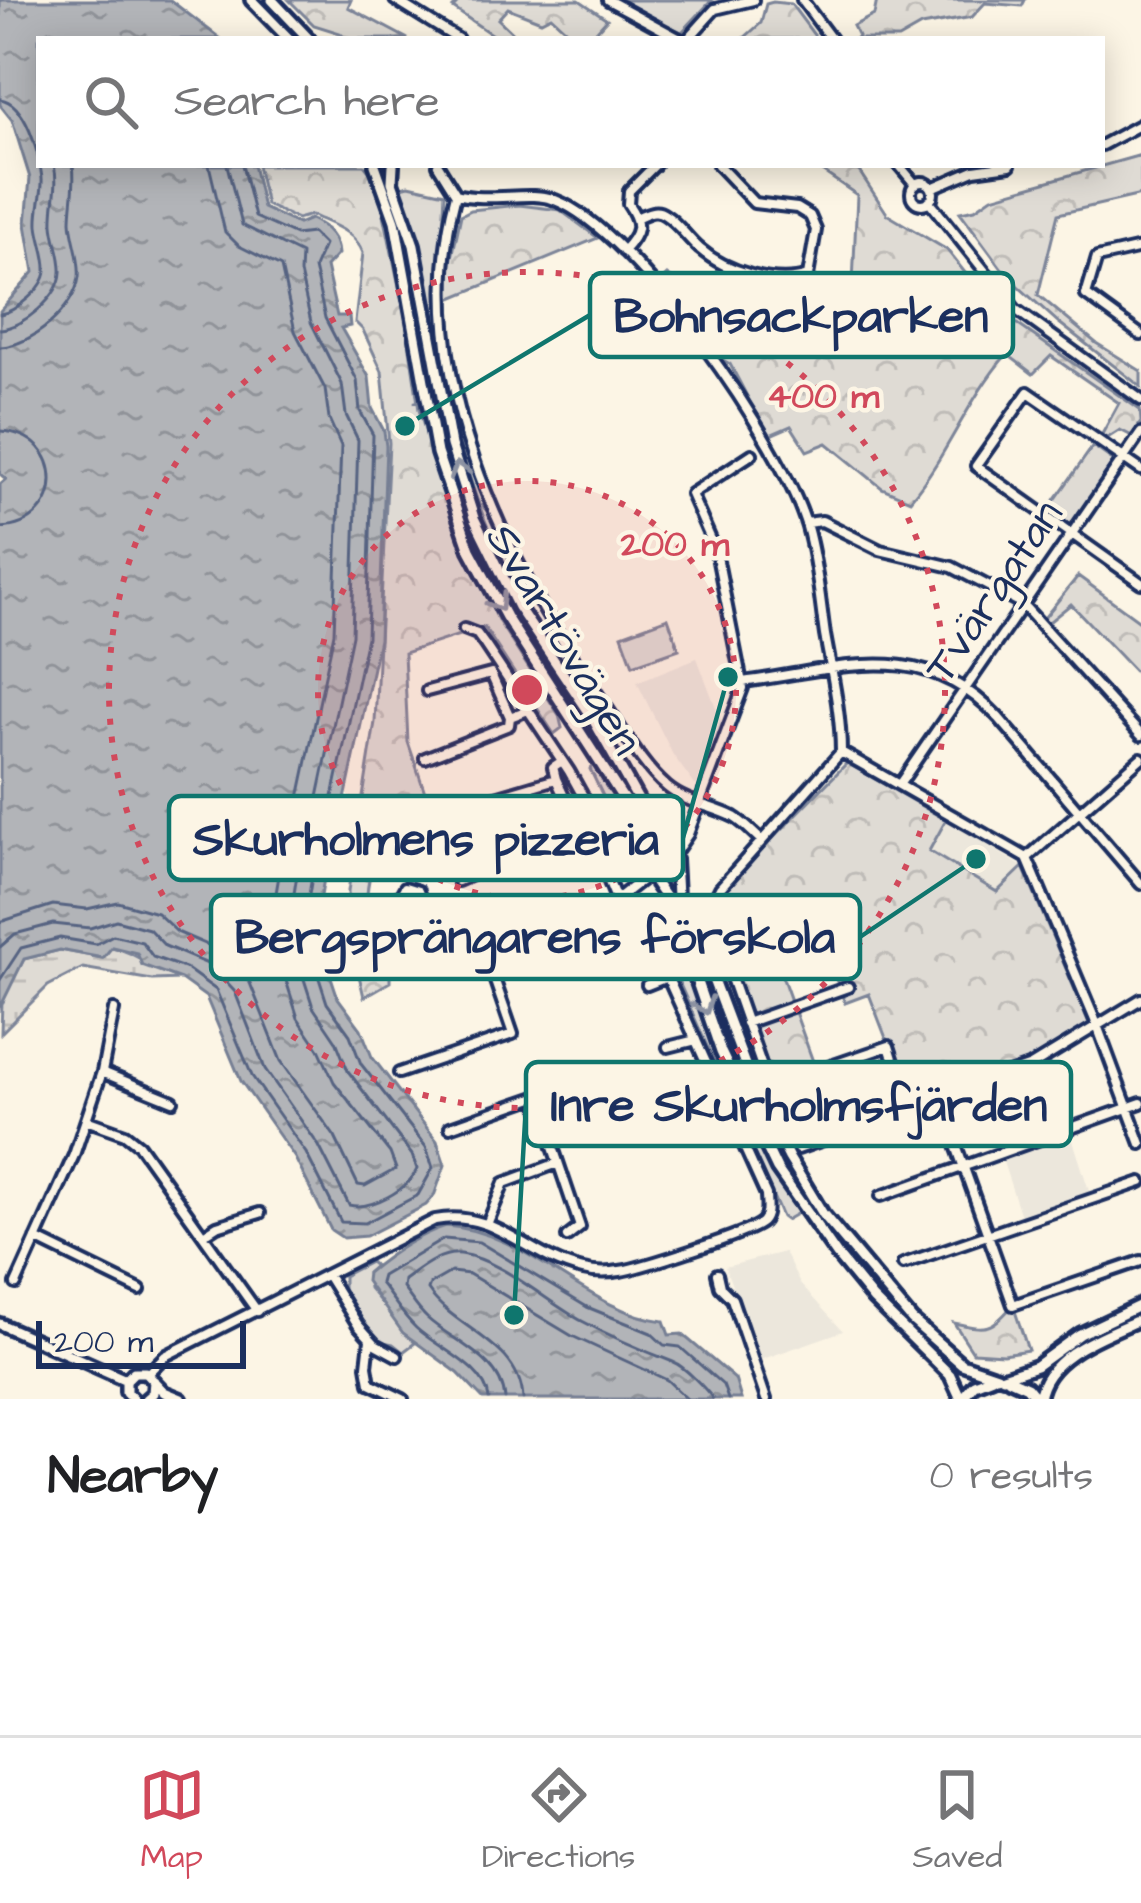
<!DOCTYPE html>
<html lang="en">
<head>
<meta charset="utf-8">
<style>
  :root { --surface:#fff; --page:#f2f2f2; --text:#202124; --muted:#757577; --line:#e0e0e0; --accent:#d1495b }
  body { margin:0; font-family:"Architects Daughter",sans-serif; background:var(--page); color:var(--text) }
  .scale { position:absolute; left:36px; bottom:30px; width:210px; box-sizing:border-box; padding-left:12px; border:6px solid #1b2f5e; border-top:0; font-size:33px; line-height:42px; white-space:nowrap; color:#1b2f5e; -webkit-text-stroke:9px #fcf5e5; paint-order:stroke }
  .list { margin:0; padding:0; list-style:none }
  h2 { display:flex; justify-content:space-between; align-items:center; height:156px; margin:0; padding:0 48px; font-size:51px }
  h2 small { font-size:39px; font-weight:400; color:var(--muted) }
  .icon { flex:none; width:66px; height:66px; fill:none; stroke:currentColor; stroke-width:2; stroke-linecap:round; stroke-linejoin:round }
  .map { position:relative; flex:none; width:1141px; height:1399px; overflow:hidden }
  .search { position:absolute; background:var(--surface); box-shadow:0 6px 30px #0003; left:36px; right:36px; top:36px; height:132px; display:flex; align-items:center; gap:30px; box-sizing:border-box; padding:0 42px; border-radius:0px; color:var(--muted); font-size:45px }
  .sheet { height:336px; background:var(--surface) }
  nav { display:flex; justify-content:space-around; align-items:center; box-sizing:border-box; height:168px; border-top:3px solid var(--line); background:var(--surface); font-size:33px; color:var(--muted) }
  nav a { display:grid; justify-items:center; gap:6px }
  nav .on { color:var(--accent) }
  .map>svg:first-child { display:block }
  .built { fill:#ece7dc }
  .grass { fill:#dfdbd4; stroke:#7d8599; stroke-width:3 }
  .forest { fill:url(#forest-crowns); stroke:#7d8599; stroke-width:3 }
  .wetland { fill:url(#wetland-marsh); stroke:#7d8599; stroke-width:3 }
  .water { fill:url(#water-ripples); stroke:#767f94; stroke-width:3 }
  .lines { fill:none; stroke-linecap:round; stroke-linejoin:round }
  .shore { stroke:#576482; stroke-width:3 }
  .stream { stroke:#767f94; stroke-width:3 }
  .minor-casing { stroke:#1b2f5e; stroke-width:16 }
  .major-casing { stroke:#1b2f5e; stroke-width:18 }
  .minor { stroke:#fcf5e5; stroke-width:8 }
  .major { stroke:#fcf5e5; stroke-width:9 }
  .oneway { stroke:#8c92a2 }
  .ring { fill:none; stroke:#d1495b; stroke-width:6; stroke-dasharray:6 12 }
  .labels { text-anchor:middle; stroke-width:9; stroke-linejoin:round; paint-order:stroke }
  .street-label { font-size:45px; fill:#1b2f5e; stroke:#fcf5e5 }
  .centre { fill:#d1495b; stroke:#fcf5e5; stroke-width:6 }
  .ring-label { font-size:36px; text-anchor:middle; font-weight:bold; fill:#d1495b; stroke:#fcf5e5; stroke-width:9; stroke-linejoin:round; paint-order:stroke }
  .leader { fill:none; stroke:#0f766e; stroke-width:4.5 }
  .callout-dot { fill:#0f766e; stroke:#fcf5e5; stroke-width:4.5 }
  .callout { fill:#fcf5e5; stroke:#0f766e; stroke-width:4.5 }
  .callout-label { font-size:48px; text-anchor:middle; font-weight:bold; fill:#1b2f5e }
</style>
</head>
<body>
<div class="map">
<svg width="1141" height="1399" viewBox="0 0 1141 1399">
  <defs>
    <pattern id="forest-crowns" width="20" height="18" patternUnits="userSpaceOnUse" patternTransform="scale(3)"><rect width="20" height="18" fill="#dfdbd4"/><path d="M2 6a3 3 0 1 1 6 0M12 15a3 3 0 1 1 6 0" fill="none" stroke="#bfbcb8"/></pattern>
    <pattern id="wetland-marsh" width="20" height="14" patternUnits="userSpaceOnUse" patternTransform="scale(3)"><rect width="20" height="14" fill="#dfdbd4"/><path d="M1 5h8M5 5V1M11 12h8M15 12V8" fill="none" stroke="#bfbcb8"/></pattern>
    <pattern id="water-ripples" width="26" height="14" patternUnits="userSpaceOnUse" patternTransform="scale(3)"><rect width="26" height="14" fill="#b2b4b8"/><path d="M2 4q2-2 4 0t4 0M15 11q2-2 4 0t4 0" fill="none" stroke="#909399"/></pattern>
  </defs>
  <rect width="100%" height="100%" fill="#fcf5e5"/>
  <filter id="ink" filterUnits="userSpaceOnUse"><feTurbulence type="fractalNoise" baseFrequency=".00833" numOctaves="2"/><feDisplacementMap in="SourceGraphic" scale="24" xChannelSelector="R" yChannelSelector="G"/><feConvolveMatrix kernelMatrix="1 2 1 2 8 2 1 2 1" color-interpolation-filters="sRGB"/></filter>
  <g filter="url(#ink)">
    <path class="built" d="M 697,658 L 723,726 L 702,784 L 695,785 L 673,755 L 637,682 Z
      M 946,820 L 1023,867 L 998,892 L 929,851 Z
      M 1070,1131 L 1092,1200 L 1024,1225 L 1001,1156 Z
      M 784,1252 L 800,1284 L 843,1331 L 760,1360 L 725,1267 Z"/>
    <path class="grass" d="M 622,0 L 712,0 L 682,32 L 631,9 Z
      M 409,185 L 445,193 L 439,303 L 449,368 L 484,508 L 490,513 L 513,567 L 508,573 C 483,521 465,470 452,415 C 435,338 429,262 398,188 Z
      M 668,618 L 679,649 L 633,665 L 622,635 Z
      M 594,762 C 617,800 665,841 629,884 L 603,820 L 604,798 L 590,769 Z
      M 662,897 L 706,1026 L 738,1102 L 800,1212 L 786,1220 L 782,1217 L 674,971 L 643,929 L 640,900 Z
      M 370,1262 L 375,1266 L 367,1273 L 369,1288 L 415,1343 L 403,1352 L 393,1344 L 378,1341 L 343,1293 L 343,1276 Z"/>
    <path class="forest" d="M 289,0 L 351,0 L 348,7 L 408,39 L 346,39 L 340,33 L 314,25 Z
      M 461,0 L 579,0 L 607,19 L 596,31 L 602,39 L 576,39 L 551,16 L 541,21 L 508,8 L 498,19 L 519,39 L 498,39 L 453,8 Z
      M 877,0 L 1025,0 L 1022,6 L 985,3 L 972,17 L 921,26 L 898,39 L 855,39 L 858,36 L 853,26 L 874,15 Z
      M 773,2 L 791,4 L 817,39 L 743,39 L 761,23 L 766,4 Z
      M 1141,155 L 1141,195 L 1058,214 L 1038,295 L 1096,343 L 1141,371 L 1141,387 L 1058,322 L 1008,277 L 960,212 L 975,209 L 992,197 Z
      M 257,165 L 364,165 L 377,181 L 405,315 L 419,410 L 452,521 L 499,622 L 559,715 L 562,728 L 554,734 L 484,627 L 404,653 L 408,742 L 441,840 L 373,861 C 363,899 364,932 375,970 L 390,971 L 390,982 L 364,997 L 349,932 L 348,891 L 375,722 L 389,443 L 382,371 L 363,330 L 355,322 L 363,253 C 354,230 332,225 311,215 L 297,219 L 266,205 Z
      M 813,165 L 855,165 L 888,215 L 947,250 L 981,293 L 1010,319 L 1140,410 L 1141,422 L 1132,436 L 1120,430 L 1106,439 L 1101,436 L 1119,403 L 1051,356 L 1033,374 L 1007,354 C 968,398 948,455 910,500 L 882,488 L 827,443 L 807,451 L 791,426 L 768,436 L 730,364 L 716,356 L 655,286 L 667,275 C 703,302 736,320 782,315 L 783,288 L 808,277 L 811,302 L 825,306 L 852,305 L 857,195 Z
      M 519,205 L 560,210 L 598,238 L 450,299 L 450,267 L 461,215 L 471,210 Z
      M 1093,446 L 1114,461 L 1070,526 L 1048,510 Z
      M 1078,576 L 1141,622 L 1141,678 L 1071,604 L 1044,626 L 1040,623 Z
      M 847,763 L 946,820 L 929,851 L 997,892 L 1023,867 L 1091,1028 L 1030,1060 L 911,1103 L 869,994 L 845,1003 L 828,958 L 782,976 L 828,1103 L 818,1122 L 820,1132 L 798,1148 L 712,911 L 728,884 Z
      M 1013,1305 L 1028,1350 L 1003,1354 L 973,1352 L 954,1323 C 987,1330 990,1331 1013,1305 Z"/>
    <path class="wetland" d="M 112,947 C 139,953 154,972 181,979 L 152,980 L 83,968 L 48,986 L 1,1033 L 2,1001 L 24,959 L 60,950 L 102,958 Z"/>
    <path class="water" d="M 0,0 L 170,0 L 221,39 L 39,39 L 39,165 L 253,165 L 263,208 L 298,224 L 310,219 C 326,226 337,236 338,254 L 326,267 L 337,316 L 349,316 L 350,326 L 341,328 L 369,377 L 372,408 L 384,431 L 386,446 L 379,639 L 343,809 L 326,866 L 320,902 L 320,944 L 338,998 L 361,1029 L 372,1057 L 437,1141 L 445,1165 L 434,1196 L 426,1205 L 366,1236 L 343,1238 L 331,1230 L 295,1158 L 241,1081 L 206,997 L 181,979 L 142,965 L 137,953 L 112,947 L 103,958 L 60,950 L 24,959 L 0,1008 L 0,484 L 6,479 L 0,474 L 0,311 L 34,272 L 26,224 L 30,178 L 12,120 L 0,105 Z
      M 446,1226 C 528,1231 586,1312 664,1321 L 669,1335 L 682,1334 L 735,1379 L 741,1399 L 483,1399 L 458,1373 L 403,1333 L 366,1281 L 367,1273 C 390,1254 417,1235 446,1226 Z"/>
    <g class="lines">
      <path class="shore" d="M 0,99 C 26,102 39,154 42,178 C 43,193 37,209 38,225 C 39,240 47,256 46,271 C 45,288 15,312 0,314
        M 0,329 C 22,328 60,297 61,272 C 62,256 54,240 53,224 C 52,204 59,185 54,165
        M 0,347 C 31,346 75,309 79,277 C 81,258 72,240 71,221 C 71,202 76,184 73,165
        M 0,431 C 68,434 68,525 0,528
        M 0,922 L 53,905 L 87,909 L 118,902 L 157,913 L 177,932 L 221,951 L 250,983 L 281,1061 L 335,1137 L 358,1185 L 365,1186 L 396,1169 L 390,1153 L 334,1082 L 319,1049 L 298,1018 L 275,946 L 275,899 L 282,858 L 299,798 L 334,633 L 341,446 L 329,419 L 325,389 L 295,331 L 281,267 L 239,246 L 225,232 L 209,165
        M 0,947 L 15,934 L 53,924 L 90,928 L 116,920 L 149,929 L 165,946 L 210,965 L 235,992 L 265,1069 L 319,1146 L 349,1205 C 371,1210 408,1190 417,1169 L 412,1155 L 348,1071 L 336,1041 L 313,1007 L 293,945 L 293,900 L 299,862 L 317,802 L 352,635 L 358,440 L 346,415 L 342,384 L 311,322 L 300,273 L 301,254 L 242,225 L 227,165
        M 0,980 L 21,948 L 60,938 L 96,944 L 113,935 L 142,942 L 153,957 L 187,969 L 216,990 L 252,1076 L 306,1153 L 341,1222 L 365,1223 L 418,1195 L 433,1168 L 426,1147 L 361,1064 L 350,1035 L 327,1003 L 308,944 L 308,901 L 314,864 L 331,806 L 367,637 L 373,435 L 360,411 L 357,380 L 325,318 L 314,268 L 324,245 L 312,233 L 295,235 L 255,217 L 242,165
        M 489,1399 C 486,1367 437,1348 416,1328 C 402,1315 392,1297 380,1283 L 382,1276 L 444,1239 L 479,1242 L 587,1307 L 651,1333 L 664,1345 L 680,1347 L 723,1385 L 728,1399
        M 505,1399 C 502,1359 453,1342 427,1318 C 418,1310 411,1298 403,1288 L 404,1280 C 421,1268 439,1252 461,1254 C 500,1259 547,1302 582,1321 C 608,1335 647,1352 673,1362 C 684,1366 706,1389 713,1399
        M 523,1399 C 520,1343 455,1330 428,1290 L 430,1284 L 451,1272 L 469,1274 L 572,1336 L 667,1380 L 687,1399"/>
      <path class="stream" d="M 415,402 L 416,402
        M 450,402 L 451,402"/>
      <g class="minor-casing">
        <path id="minor" d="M 395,0 L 458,39
          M 608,0 L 680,39
          M 802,0 L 831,39
          M 688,39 L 715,9 L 753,0
          M 1102,145 L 1141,124
          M 438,165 L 456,194 C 409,369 503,559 601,699 C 622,728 640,764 667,787 C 686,803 712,806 734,817 C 744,823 753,833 762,841
          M 899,165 L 915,184
          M911 193a11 11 0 1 1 22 0a11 11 0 1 1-22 0Z
          M 932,188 L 974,170 L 1010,165
          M 456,194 C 490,203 530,190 555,200 C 636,231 783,444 807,527 C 817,562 820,600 825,635 C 832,674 841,713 841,752 L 720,888 L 708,912 L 769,1087 L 798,1149 L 1031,1066 L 1141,999
          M 929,201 L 1015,309 L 1141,400
          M 638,217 C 648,213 656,208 665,215 C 678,223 688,239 700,249 C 725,271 775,287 808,276 L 816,230 L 810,216 L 797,208 L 754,203 L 718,165
          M 1141,248 L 1097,258 L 1086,295 L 1141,335
          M 623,251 C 640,233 642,224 628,204 L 629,191 L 655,165
          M 1141,470 L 1028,392 L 976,466 L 1141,583
          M 806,523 L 822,521 L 880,550 L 952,567 L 1022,604 L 1141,735
          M 742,682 C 839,670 922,635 999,718 L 1141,884
          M 427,691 L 491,674 L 510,717
          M 841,752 L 1027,858 L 1095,1020 L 1141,1144
          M 425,758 L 509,725 L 510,717 L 528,710
          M 556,779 L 576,823 L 594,816
          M 899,785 L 1141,433
          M 437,822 L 479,802 L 556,779 L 553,767 L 562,761
          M 673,856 L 688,834 L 743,688 L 716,551 L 691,494 L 752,454
          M 1027,858 L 1141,758
          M 458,881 L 578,828 L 576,823
          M 433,933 L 412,939 L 403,935 L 399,898 L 405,887 L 418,891 C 426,913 432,945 449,960 L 612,903 L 649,874
          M 723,958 L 764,945
          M 647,985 L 667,977
          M 746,1023 L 848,987
          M 668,1047 L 696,1040
          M 102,1072 L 114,1010
          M 399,1073 L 513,1034 L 484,949
          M 769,1087 L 889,1046 L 909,1109
          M 939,1098 L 1013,1305 L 1141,1261
          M 706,1112 L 724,1103
          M 86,1120 L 125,1134 L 139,1145 L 257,1311
          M 450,1127 L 536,1097 L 580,1227 L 567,1237
          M 881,1196 L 1141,1103
          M 488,1222 L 504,1183 L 558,1163
          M 203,1235 L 217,1226 L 260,1213
          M 36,1239 L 140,1290
          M 903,1264 L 1141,1182
          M 717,1274 L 720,1287 L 732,1299 L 766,1399
          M 327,1275 L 358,1325 L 375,1344 L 397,1356
          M 16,1284 L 74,1155 L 102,1072 L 173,1101
          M 370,1340 L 367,1366 L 370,1383 L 403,1399
          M 148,1373 L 165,1356 L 435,1220 C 495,1208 528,1258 583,1270 C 595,1273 608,1273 620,1271 C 640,1268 751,1233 762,1222 C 769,1215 766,1203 766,1195 L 665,972 L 651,949 L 625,921 L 609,882 L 608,845 L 594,816 L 569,771 L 485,645 L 477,634 L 464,629"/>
      </g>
      <g class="major-casing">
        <path id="major" d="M 251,0 L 289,39
          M 272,0 L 309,39
          M 375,165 L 395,221 L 437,453 L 470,550 L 506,617 L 646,834 L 647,871 L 671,906 L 721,1052 L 777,1169 L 837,1255 L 873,1299 L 950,1375 L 961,1399
          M 393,165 L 392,182 L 414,245 L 451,445 L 474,518 L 518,607 L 589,712 L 646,814 L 675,859 L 677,896 L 703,953 L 753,1086 L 789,1158 L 823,1214 L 912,1320 L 962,1364 L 997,1376
          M 0,1324 L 126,1380
          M 1003,1377 L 1036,1366 L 1080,1334 L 1141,1305
          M 1009,1379 L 1027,1387 L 1037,1399
          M 126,1380 L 134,1372 L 145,1372 L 164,1392 L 181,1399
          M 126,1380 L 126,1392 L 133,1399
          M 963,1397 L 974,1384 L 992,1377
          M 146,1399 L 153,1393 L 154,1381
          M 1039,1399 C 1045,1355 1105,1335 1141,1319"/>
      </g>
      <use href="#minor" class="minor"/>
      <use href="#major" class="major"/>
    </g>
    <defs><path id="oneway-chevron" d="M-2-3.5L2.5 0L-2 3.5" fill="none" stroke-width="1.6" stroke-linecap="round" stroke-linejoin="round" transform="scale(3)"/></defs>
    <g class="oneway">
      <use href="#oneway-chevron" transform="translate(459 470) rotate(-106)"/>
      <use href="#oneway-chevron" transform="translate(498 603) rotate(59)"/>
      <use href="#oneway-chevron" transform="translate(704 1006) rotate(70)"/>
    </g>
  </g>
  <circle cx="527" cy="690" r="209" fill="#d1495b" fill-opacity=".12"/>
  <g class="ring">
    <circle cx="527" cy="690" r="209"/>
    <circle cx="527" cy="690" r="418"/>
  </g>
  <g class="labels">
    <g class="street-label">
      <text transform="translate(992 590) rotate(-56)" y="16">Tvärgatan</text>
      <text transform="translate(566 638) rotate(59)" y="16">Svartövägen</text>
    </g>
  </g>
  <circle cx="527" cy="690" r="18" class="centre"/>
  <g class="ring-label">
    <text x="823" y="407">400 m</text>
    <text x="675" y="555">200 m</text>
  </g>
  <path class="leader" d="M405 426L590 315M728 677L683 838M976 859L860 937M514 1315L526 1104"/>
  <g class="callout-dot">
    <circle cx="405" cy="426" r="12"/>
    <circle cx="728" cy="677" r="12"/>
    <circle cx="976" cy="859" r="12"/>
    <circle cx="514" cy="1315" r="12"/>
  </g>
  <g class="callout">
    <rect x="590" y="273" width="423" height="84" rx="12"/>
    <rect x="169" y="796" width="514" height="84" rx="12"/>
    <rect x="211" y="895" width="649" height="84" rx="12"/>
    <rect x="526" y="1062" width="545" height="84" rx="12"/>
  </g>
  <g class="callout-label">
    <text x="801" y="332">Bohnsackparken</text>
    <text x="426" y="855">Skurholmens pizzeria</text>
    <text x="535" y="953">Bergsprängarens förskola</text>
    <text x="799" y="1121">Inre Skurholmsfjärden</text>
  </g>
</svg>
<div class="scale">200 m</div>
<div class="search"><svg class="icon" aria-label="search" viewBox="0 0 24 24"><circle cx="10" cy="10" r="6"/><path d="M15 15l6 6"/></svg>Search here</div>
</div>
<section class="sheet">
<h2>Nearby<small>0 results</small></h2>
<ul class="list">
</ul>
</section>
<nav>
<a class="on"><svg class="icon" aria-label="map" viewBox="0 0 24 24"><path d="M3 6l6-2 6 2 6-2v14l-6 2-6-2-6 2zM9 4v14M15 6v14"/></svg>Map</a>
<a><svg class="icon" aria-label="directions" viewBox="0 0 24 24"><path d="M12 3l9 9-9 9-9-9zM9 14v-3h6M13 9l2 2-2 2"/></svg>Directions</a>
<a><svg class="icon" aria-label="saved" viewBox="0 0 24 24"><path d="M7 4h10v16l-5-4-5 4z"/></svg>Saved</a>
</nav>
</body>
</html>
